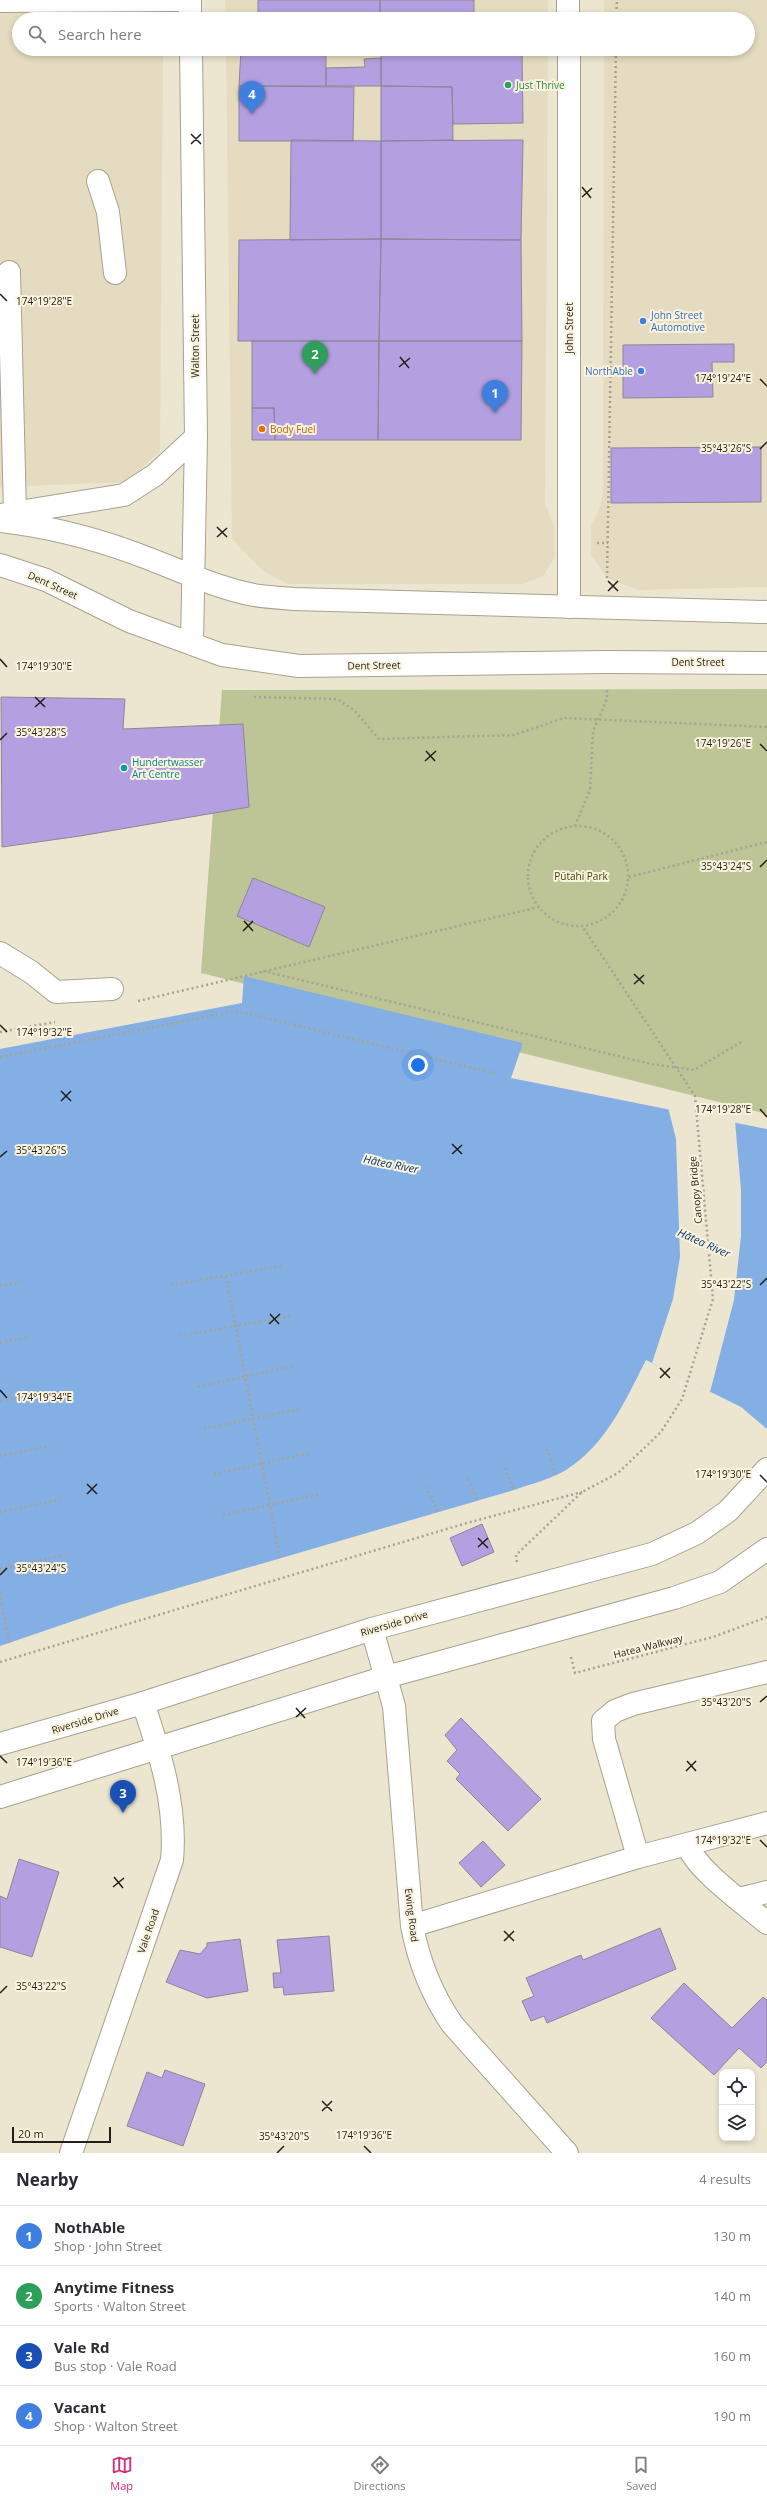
<!DOCTYPE html>
<html lang="en">
<head>
<meta charset="utf-8">
<style>
  :root { --surface:#fff; --page:#f2f2f3; --text:#2b2b33; --muted:#7c7c81; --line:#e1e1e2; --accent:#db2777 }
  body { margin:0; font-family:"Open Sans",sans-serif; background:var(--page); color:var(--text) }
  .controls { position:absolute; right:12px; bottom:12px; display:grid; overflow:hidden; border-radius:8px; box-shadow:0 2px 6px #0003 }
  .controls button { width:36px; height:36px; display:grid; place-items:center; padding:0; border:0; border-bottom:1px solid var(--line); background:var(--surface); color:var(--text); font:20px sans-serif }
  .scale { position:absolute; left:12px; bottom:10px; width:99px; box-sizing:border-box; padding-left:4px; border:2px solid #211f17; border-top:0; font-size:11px; line-height:14px; white-space:nowrap; color:#211f17; -webkit-text-stroke:3px #faf3de; paint-order:stroke }
  .you { position:absolute; left:418px; top:1065px; width:14px; height:14px; margin:-10px; border:3px solid #fff; border-radius:50%; background:#1a73e8; box-shadow:0 0 0 6px #1a73e833 }
  .badge { display:grid; place-items:center; width:26px; height:26px; border-radius:50%; background:var(--accent); color:#fff; font-size:13px; font-weight:700 }
  .pin { position:absolute; translate:-50% -33px; filter:drop-shadow(0 1px 2px #0008) }
  .pin::after { content:''; position:absolute; top:21px; width:14px; height:12px; background:inherit; clip-path:polygon(0 0,100% 0,50% 100%) }
  .list { margin:0; padding:0; list-style:none }
  h2 { display:flex; justify-content:space-between; align-items:center; height:52px; margin:0; padding:0 16px; font-size:17px }
  h2 small { font-size:13px; font-weight:400; color:var(--muted) }
  .list li { display:grid; grid-template-columns:26px 1fr auto; gap:12px; align-items:center; box-sizing:border-box; height:60px; padding:0 16px; border-top:1px solid var(--line) }
  .list b { display:block; font-size:15px; white-space:nowrap }
  .list p { margin:0; font-size:13px; white-space:nowrap; color:var(--muted) }
  .list em { font-size:13px; font-style:normal; color:var(--muted) }
  .icon { flex:none; width:22px; height:22px; fill:none; stroke:currentColor; stroke-width:2; stroke-linecap:round; stroke-linejoin:round }
  .map { position:relative; flex:none; width:767px; height:2153px; overflow:hidden }
  .search { position:absolute; background:var(--surface); box-shadow:0 2px 6px #0003; left:12px; right:12px; top:12px; height:44px; display:flex; align-items:center; gap:10px; box-sizing:border-box; padding:0 14px; border-radius:22px; color:var(--muted); font-size:15px }
  .sheet { height:292px; background:var(--surface) }
  nav { display:flex; justify-content:space-around; align-items:center; box-sizing:border-box; height:56px; border-top:1px solid var(--line); background:var(--surface); font-size:11px; color:var(--muted) }
  nav a { display:grid; justify-items:center; gap:2px }
  nav .on { color:var(--accent) }
  .map>svg:first-child { display:block }
  .built { fill:#e4dbc0 }
  .green { fill:#bdc495 }
  .water { fill:#83afe5 }
  .pier { fill:#ece6d1 }
  .building { fill:#b4a0e0; stroke:#8b8698 }
  .lines { fill:none; stroke-linecap:round; stroke-linejoin:round }
  .minor-casing { stroke:#a7a18e; stroke-width:24 }
  .major-casing { stroke:#a7a18e; stroke-width:24 }
  .path { stroke:#a7a292; stroke-width:2.5; stroke-dasharray:2 3; stroke-linecap:butt }
  .minor { stroke:#fff; stroke-width:22 }
  .major { stroke:#fff; stroke-width:22 }
  .ticks { fill:none; stroke:#211f17; stroke-width:1.5 }
  .leisure-dot { fill:#2e9e5b; stroke:#faf3de; stroke-width:1.5 }
  .shop-dot { fill:#3f7fe0; stroke:#faf3de; stroke-width:1.5 }
  .food-dot { fill:#e8710a; stroke:#faf3de; stroke-width:1.5 }
  .culture-dot { fill:#0f9aa8; stroke:#faf3de; stroke-width:1.5 }
  .labels { text-anchor:middle; stroke-width:4; stroke-linejoin:round; paint-order:stroke }
  .leisure-label { font-size:10px; fill:#27864d; stroke:#faf3de; text-anchor:start }
  .shop-label { font-size:10px; fill:#366cbe; stroke:#faf3de; text-anchor:start }
  .street-label { font-size:10px; fill:#211f17; stroke:#faf3de }
  .food-label { font-size:10px; fill:#c56008; stroke:#faf3de; text-anchor:start }
  .culture-label { font-size:10px; fill:#0d838f; stroke:#faf3de; text-anchor:start }
  .park-label { font-size:10px; fill:#3c410b; stroke:#faf3de }
  .water-label { font-size:11px; font-style:italic; fill:#083667; stroke:#faf3de }
  .ticks-label { font-size:10px; text-anchor:middle; fill:#211f17; stroke:#faf3de; stroke-width:4; stroke-linejoin:round; paint-order:stroke }
</style>
</head>
<body>
<div class="map">
<svg width="767" height="2153" viewBox="0 0 767 2153">
  <rect width="100%" height="100%" fill="#ece6d1"/>
  <path class="built" d="M 0,0 L 164,0 L 164,19 L 19,19 L 19,49 L 163,49 L 160,451 L 127,482 L 0,487 Z
    M 225,0 L 548,0 L 548,19 L 226,19 Z
    M 604,0 L 767,0 L 767,587 L 638,590 L 607,578 L 591,554 L 591,526 L 600,507 L 603,492 L 604,49 L 748,49 L 748,19 L 604,19 Z
    M 226,49 L 548,49 L 545,504 L 554,526 L 555,557 L 543,576 L 523,584 L 288,584 L 263,571 L 232,539 Z"/>
  <path class="green" d="M 767,689 L 767,1114 L 201,973 L 222,690 Z"/>
  <path class="water" d="M 244,976 L 523,1043 L 511,1078 L 767,1129 L 767,1429 L 741,1407 L 646,1360 C 625,1401 606,1445 566,1470 C 551,1479 531,1484 514,1490 L 120,1605 L 0,1646 L 0,1049 L 242,1003 Z"/>
  <path class="pier" d="M 668,1107 L 735,1121 L 741,1190 L 741,1236 L 734,1300 L 710,1392 L 652,1363 L 673,1299 L 680,1257 L 676,1139 Z"/>
  <path class="building" d="M 258,0 L 380,0 L 380,19 L 258,19 Z
    M 380,0 L 474,0 L 474,19 L 380,19 Z
    M 241,49 L 326,49 L 326,86 L 239,86 Z
    M 339,49 L 381,49 L 381,52 L 339,52 Z
    M 381,49 L 522,50 L 523,123 L 453,124 L 452,87 L 381,86 Z
    M 381,58 L 381,86 L 326,86 L 326,68 L 365,67 L 364,59 Z
    M 239,86 L 354,87 L 353,141 L 239,141 Z
    M 381,86 L 452,87 L 453,140 L 381,141 Z
    M 291,140 L 381,141 L 381,239 L 290,240 Z
    M 523,140 L 521,240 L 381,239 L 381,141 Z
    M 381,239 L 521,240 L 522,341 L 379,341 Z
    M 381,239 L 379,341 L 238,341 L 239,240 Z
    M 252,341 L 379,341 L 378,440 L 275,440 L 274,408 L 252,408 Z
    M 379,341 L 522,341 L 521,440 L 378,440 Z
    M 734,344 L 734,362 L 712,362 L 713,397 L 623,398 L 623,345 Z
    M 252,408 L 274,408 L 275,440 L 252,440 Z
    M 761,447 L 761,502 L 611,503 L 611,448 Z
    M 1,697 L 125,699 L 123,729 L 243,724 L 249,807 L 80,836 L 2,847 Z
    M 253,878 L 325,907 L 309,947 L 237,916 Z
    M 482,1524 L 494,1552 L 462,1566 L 450,1538 Z
    M 461,1718 L 541,1799 L 508,1831 L 456,1779 L 460,1774 L 447,1761 L 457,1750 L 445,1735 Z
    M 483,1841 L 505,1865 L 481,1887 L 459,1863 Z
    M 19,1859 L 59,1872 L 32,1957 L 0,1947 L 0,1896 L 7,1899 Z
    M 660,1928 L 676,1969 L 547,2023 L 544,2016 L 531,2021 L 522,2001 L 534,1996 L 526,1978 L 581,1955 L 583,1960 Z
    M 329,1936 L 334,1991 L 284,1995 L 283,1987 L 274,1988 L 273,1973 L 281,1973 L 277,1940 Z
    M 240,1939 L 248,1991 L 207,1998 L 166,1982 L 180,1950 L 200,1954 L 207,1946 L 207,1943 Z
    M 684,1983 L 732,2028 L 763,1997 L 767,2000 L 767,2062 L 761,2068 L 739,2048 L 714,2075 L 651,2018 Z
    M 165,2070 L 205,2084 L 183,2146 L 127,2126 L 147,2072 L 162,2078 Z"/>
  <g class="lines">
    <g class="minor-casing">
      <path id="minor" d="M 568,0 L 568,19
        M 0,1 L 178,0
        M 98,181 L 108,212 L 115,273
        M 9,272 L 15,513
        M 569,607 L 569,49
        M 0,953 L 31,972 L 56,992 L 112,989
        M 372,1629 L 394,1706 L 412,1926 C 419,1963 431,1993 452,2024 L 567,2153
        M 687,1844 C 696,1870 745,1904 767,1923
        M 638,1857 L 604,1739 L 603,1721 L 615,1711 L 633,1704 L 767,1672
        M 739,1899 L 767,1892
        M 412,1926 L 638,1857 L 767,1823
        M 71,2153 L 172,1860 C 177,1806 160,1753 143,1703"/>
    </g>
    <g class="major-casing">
      <path id="major" d="M 190,0 L 190,19
        M 191,49 L 196,437 L 192,644
        M 1,515 L 124,495 L 155,475 L 196,437
        M 0,521 C 44,526 89,537 131,552 C 171,566 212,587 254,595 C 267,597 281,598 294,599 L 767,612
        M 0,565 L 46,580 L 129,621 L 222,655 L 299,666 L 607,662 L 767,663
        M 0,1744 L 143,1703 L 372,1629 L 652,1554 L 697,1533 L 728,1511 L 767,1469
        M 0,1797 L 386,1677 L 674,1598 L 720,1582 L 767,1549"/>
    </g>
    <path class="path" d="M 616,19 L 617,0
      M 597,543 L 608,543
      M 607,578 L 616,49
      M 254,697 L 337,699 L 354,710 L 379,739 L 514,735 L 564,718 L 767,727
      M 575,826 L 590,790 L 593,731 L 607,699 L 607,689
      M528 876a50 50 0 1 1 100 0a50 50 0 1 1-100 0Z
      M 629,877 L 767,842
      M 263,971 L 651,1064 L 694,1070 L 741,1042
      M 138,1001 L 539,907
      M 0,1032 L 55,1022
      M 0,1057 L 237,1011 L 498,1074
      M 226,1276 L 280,1558
      M 171,1285 L 282,1266
      M 0,1286 L 21,1282
      M 180,1336 L 290,1316
      M 0,1343 L 28,1337
      M 198,1387 L 293,1366
      M 0,1401 L 41,1393
      M 204,1429 L 301,1409
      M 547,1449 L 556,1474
      M 0,1456 L 50,1446
      M 505,1468 L 514,1490
      M 214,1474 L 310,1453
      M 468,1479 L 477,1500
      M 426,1487 L 438,1512
      M 0,1512 L 60,1500
      M 223,1515 L 320,1494
      M 517,1562 L 516,1555 L 582,1492 L 618,1473 L 661,1432 L 682,1399 L 713,1299 L 695,1096 L 582,926
      M 0,1569 L 69,1554
      M 0,1593 L 9,1643
      M 571,1657 L 575,1673 L 713,1637 L 767,1617
      M 0,1662 L 467,1523 L 582,1492"/>
    <use href="#minor" class="minor"/>
    <use href="#major" class="major"/>
  </g>
  <path class="ticks" d="M 191,134 L 201,144M 191,144 L 201,134M 582,187 L 591,198M 582,197 L 592,188M 0,294 L 7,301M 400,357 L 409,368M 399,367 L 410,358M 760,379 L 767,386M 760,449 L 767,442M 217,527 L 227,537M 217,537 L 227,528M 608,581 L 618,591M 608,591 L 618,581M 0,659 L 7,667M 35,697 L 45,707M 35,707 L 45,698M 0,740 L 7,733M 760,744 L 767,751M 426,751 L 435,761M 425,761 L 436,751M 760,867 L 767,860M 244,921 L 253,931M 243,931 L 253,921M 634,974 L 644,984M 634,984 L 644,975M 0,1025 L 7,1032M 61,1091 L 71,1101M 61,1101 L 71,1091M 760,1109 L 767,1117M 452,1144 L 462,1154M 452,1154 L 462,1145M 0,1157 L 7,1151M 760,1285 L 767,1278M 270,1314 L 279,1324M 269,1324 L 280,1314M 660,1368 L 670,1378M 660,1378 L 670,1368M 0,1390 L 7,1398M 760,1475 L 767,1482M 87,1484 L 97,1494M 87,1494 L 97,1484M 478,1538 L 488,1548M 478,1547 L 488,1538M 0,1575 L 7,1568M 760,1702 L 767,1696M 296,1708 L 305,1718M 296,1717 L 306,1708M 0,1756 L 7,1763M 687,1761 L 696,1771M 686,1771 L 696,1761M 760,1840 L 767,1847M 114,1877 L 123,1888M 113,1887 L 124,1878M 504,1931 L 514,1941M 504,1941 L 514,1931M 0,1993 L 7,1986M 322,2101 L 332,2111M 322,2111 L 332,2101M 364,2146 L 371,2153M 277,2153 L 284,2146"/>
  <circle class="leisure-dot" cx="508" cy="85" r="4"/>
  <g class="shop-dot">
    <circle cx="643" cy="321" r="4"/>
    <circle cx="641" cy="371" r="4"/>
  </g>
  <circle class="food-dot" cx="262" cy="429" r="4"/>
  <circle class="culture-dot" cx="124" cy="768" r="4"/>
  <g class="labels">
    <g class="leisure-label">
      <text x="516" y="89">Just Thrive</text>
    </g>
    <g class="shop-label">
      <text x="651" y="319">John Street<tspan x="651" dy="12">Automotive</tspan></text>
      <text x="633" y="375" text-anchor="end">NorthAble</text>
    </g>
    <g class="street-label">
      <text transform="translate(569 328) rotate(-90)" y="4">John Street</text>
      <text transform="translate(195 346) rotate(-90)" y="4">Walton Street</text>
      <text transform="translate(53 585) rotate(24)" y="4">Dent Street</text>
      <text x="698" y="666">Dent Street</text>
      <text transform="translate(374 665) rotate(-1)" y="4">Dent Street</text>
      <text transform="translate(695 1190) rotate(-95)" y="4">Canopy Bridge</text>
      <text transform="translate(394 1623) rotate(-16)" y="4">Riverside Drive</text>
      <text transform="translate(648 1646) rotate(-14)" y="4">Hatea Walkway</text>
      <text transform="translate(85 1720) rotate(-17)" y="4">Riverside Drive</text>
      <text transform="translate(412 1915) rotate(83)" y="4">Ewing Road</text>
      <text transform="translate(148 1931) rotate(-71)" y="4">Vale Road</text>
    </g>
    <g class="food-label">
      <text x="270" y="433">Body Fuel</text>
    </g>
    <g class="culture-label">
      <text x="132" y="766">Hundertwasser<tspan x="132" dy="12">Art Centre</tspan></text>
    </g>
    <g class="park-label">
      <text x="581" y="880">Pūtahi Park</text>
    </g>
    <g class="water-label">
      <text transform="translate(391 1164) rotate(11)" y="4">Hātea River</text>
      <text transform="translate(704 1243) rotate(24)" y="4">Hātea River</text>
    </g>
  </g>
  <g class="ticks-label">
    <text x="44" y="305">174°19'28"E</text>
    <text x="723" y="382">174°19'24"E</text>
    <text x="726" y="452">35°43'26"S</text>
    <text x="44" y="670">174°19'30"E</text>
    <text x="41" y="736">35°43'28"S</text>
    <text x="723" y="747">174°19'26"E</text>
    <text x="726" y="870">35°43'24"S</text>
    <text x="44" y="1036">174°19'32"E</text>
    <text x="723" y="1113">174°19'28"E</text>
    <text x="41" y="1154">35°43'26"S</text>
    <text x="726" y="1288">35°43'22"S</text>
    <text x="44" y="1401">174°19'34"E</text>
    <text x="723" y="1478">174°19'30"E</text>
    <text x="41" y="1572">35°43'24"S</text>
    <text x="726" y="1706">35°43'20"S</text>
    <text x="44" y="1766">174°19'36"E</text>
    <text x="723" y="1844">174°19'32"E</text>
    <text x="41" y="1990">35°43'22"S</text>
    <text x="364" y="2139">174°19'36"E</text>
    <text x="284" y="2140">35°43'20"S</text>
  </g>
</svg>
<div class="controls">
<button><svg class="icon" aria-label="locate" viewBox="0 0 24 24"><circle cx="12" cy="12" r="6"/><path d="M12 2v4M12 18v4M2 12h4M18 12h4"/></svg></button>
<button><svg class="icon" aria-label="layers" viewBox="0 0 24 24"><path d="M12 4l9 5-9 5-9-5zM3 14l9 5 9-5"/></svg></button>
</div>
<div class="scale">20 m</div>
<div class="you"></div>
<div class="pin badge" style="left:495px;top:413px;background:#3f7fe0">1</div>
<div class="pin badge" style="left:315px;top:374px;background:#2e9e5b">2</div>
<div class="pin badge" style="left:123px;top:1813px;background:#1a4fb4">3</div>
<div class="pin badge" style="left:252px;top:114px;background:#3f7fe0">4</div>
<div class="search"><svg class="icon" aria-label="search" viewBox="0 0 24 24"><circle cx="10" cy="10" r="6"/><path d="M15 15l6 6"/></svg>Search here</div>
</div>
<section class="sheet">
<h2>Nearby<small>4 results</small></h2>
<ul class="list">
<li><span class="badge" style="background:#3f7fe0">1</span><div><b>NothAble</b><p>Shop · John Street</p></div><em>130 m</em></li>
<li><span class="badge" style="background:#2e9e5b">2</span><div><b>Anytime Fitness</b><p>Sports · Walton Street</p></div><em>140 m</em></li>
<li><span class="badge" style="background:#1a4fb4">3</span><div><b>Vale Rd</b><p>Bus stop · Vale Road</p></div><em>160 m</em></li>
<li><span class="badge" style="background:#3f7fe0">4</span><div><b>Vacant</b><p>Shop · Walton Street</p></div><em>190 m</em></li>
</ul>
</section>
<nav>
<a class="on"><svg class="icon" aria-label="map" viewBox="0 0 24 24"><path d="M3 6l6-2 6 2 6-2v14l-6 2-6-2-6 2zM9 4v14M15 6v14"/></svg>Map</a>
<a><svg class="icon" aria-label="directions" viewBox="0 0 24 24"><path d="M12 3l9 9-9 9-9-9zM9 14v-3h6M13 9l2 2-2 2"/></svg>Directions</a>
<a><svg class="icon" aria-label="saved" viewBox="0 0 24 24"><path d="M7 4h10v16l-5-4-5 4z"/></svg>Saved</a>
</nav>
</body>
</html>
